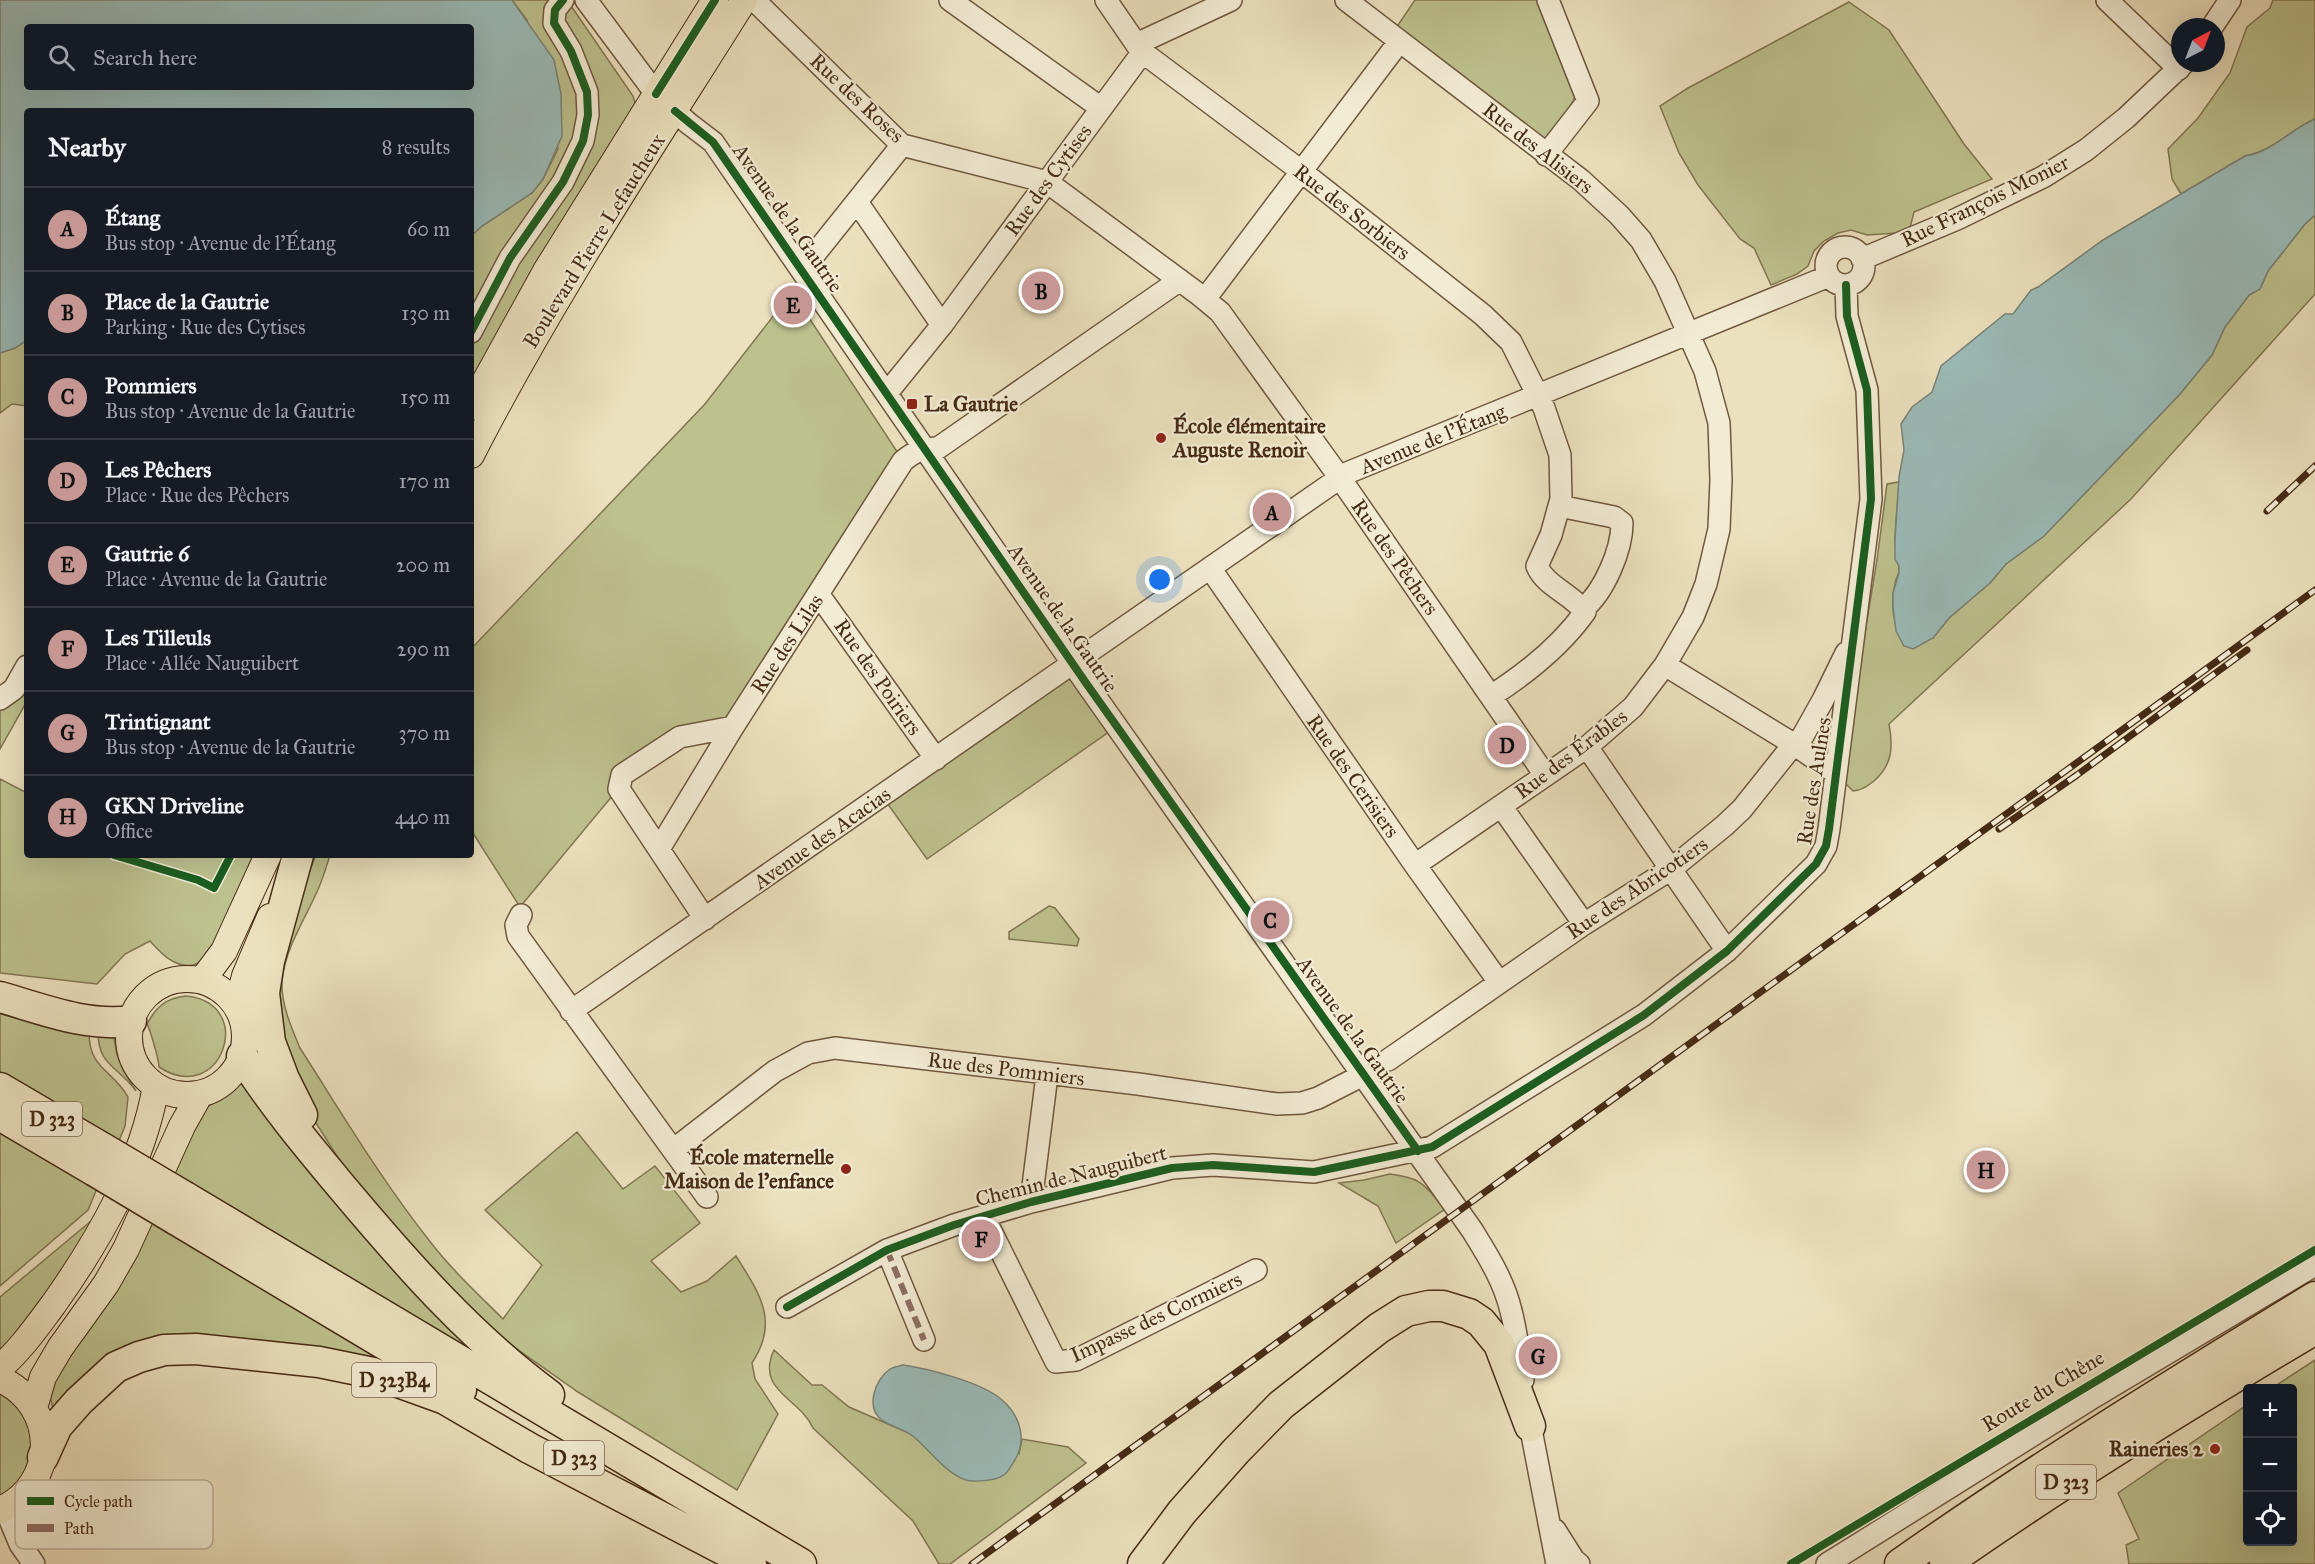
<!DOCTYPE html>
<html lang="en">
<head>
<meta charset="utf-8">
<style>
  :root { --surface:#171b24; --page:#242831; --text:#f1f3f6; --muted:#9ea1a6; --line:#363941; --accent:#c59692 }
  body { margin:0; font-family:"IM FELL Great Primer",serif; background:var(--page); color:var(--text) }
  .controls { position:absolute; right:18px; bottom:18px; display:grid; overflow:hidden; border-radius:6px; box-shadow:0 6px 24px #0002 }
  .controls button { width:54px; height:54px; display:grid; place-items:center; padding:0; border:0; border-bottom:2px solid var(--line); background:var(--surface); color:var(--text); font:30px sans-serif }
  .compass { position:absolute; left:2171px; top:18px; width:54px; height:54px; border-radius:50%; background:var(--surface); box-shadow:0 6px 24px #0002; rotate:42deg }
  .you { position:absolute; left:1160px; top:580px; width:21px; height:21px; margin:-15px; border:4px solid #fff; border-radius:50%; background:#1a73e8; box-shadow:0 0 0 9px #1a73e833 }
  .badge { display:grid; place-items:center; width:39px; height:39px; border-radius:50%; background:var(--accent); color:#111; font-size:20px; font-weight:700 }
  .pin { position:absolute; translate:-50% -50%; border:3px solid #fff; box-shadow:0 2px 6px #0006 }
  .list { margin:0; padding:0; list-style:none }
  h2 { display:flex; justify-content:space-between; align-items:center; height:78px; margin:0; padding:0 24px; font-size:26px }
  h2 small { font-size:20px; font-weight:400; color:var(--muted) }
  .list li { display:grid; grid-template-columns:39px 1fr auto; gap:18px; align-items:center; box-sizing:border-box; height:84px; padding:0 24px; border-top:2px solid var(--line) }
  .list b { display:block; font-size:22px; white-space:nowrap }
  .list p { margin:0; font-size:20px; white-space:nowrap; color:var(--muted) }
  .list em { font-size:20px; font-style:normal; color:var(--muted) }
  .icon { flex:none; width:33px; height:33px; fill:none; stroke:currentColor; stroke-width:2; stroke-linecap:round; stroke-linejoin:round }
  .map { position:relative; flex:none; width:2315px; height:1564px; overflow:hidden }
  .search { position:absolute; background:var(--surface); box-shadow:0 6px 24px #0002; left:24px; top:24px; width:450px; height:66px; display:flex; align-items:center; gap:15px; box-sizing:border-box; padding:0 21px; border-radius:6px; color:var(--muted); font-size:22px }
  .panel { position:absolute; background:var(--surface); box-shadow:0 6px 24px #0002; left:24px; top:108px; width:450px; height:750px; border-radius:6px }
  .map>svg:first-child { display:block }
  .green { fill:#bdc18e; stroke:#827652; stroke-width:1.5 }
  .water { fill:#9bbcb9; stroke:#798277; stroke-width:1.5; fill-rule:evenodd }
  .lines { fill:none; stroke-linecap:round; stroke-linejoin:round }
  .minor-casing { stroke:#70583f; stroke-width:24 }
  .major-casing { stroke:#462b15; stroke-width:28 }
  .highway-casing { stroke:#462b15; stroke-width:33 }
  .minor { stroke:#f3ecd5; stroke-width:21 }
  .major { stroke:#ece1be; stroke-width:26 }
  .highway { stroke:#ece1be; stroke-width:30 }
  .rail-casing { stroke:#462b15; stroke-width:7 }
  .rail { stroke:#f3ecd5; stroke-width:4.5; stroke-dasharray:14; stroke-linecap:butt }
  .highway-bridge-casing { stroke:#462b15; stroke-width:33; stroke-linecap:butt }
  .highway-bridge { stroke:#ece1be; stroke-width:30 }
  .quiet { stroke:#8d6e63; stroke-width:6; stroke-dasharray:12 6; stroke-linecap:butt }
  .cycleway-casing { stroke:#f3ecd5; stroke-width:11 }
  .cycleway { stroke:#1b5e20; stroke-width:8 }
  .poi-dot { fill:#8f2418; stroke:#f3ecd5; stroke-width:2 }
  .labels { text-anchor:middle; stroke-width:4.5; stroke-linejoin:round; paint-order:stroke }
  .shield { fill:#f3ecd5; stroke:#7a654f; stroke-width:1.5 }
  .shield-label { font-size:20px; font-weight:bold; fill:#462b15 }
  .street-label { font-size:21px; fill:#462b15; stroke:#f3ecd5 }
  .poi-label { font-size:21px; font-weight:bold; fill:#462b15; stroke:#f3ecd5; text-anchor:start }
  .key { fill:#f3ecd5; stroke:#bfb29b; stroke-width:1.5 }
  .key-label { font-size:16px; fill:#462b15 }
</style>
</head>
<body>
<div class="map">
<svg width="2315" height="1564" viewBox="0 0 2315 1564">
  <rect width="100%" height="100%" fill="#ece1be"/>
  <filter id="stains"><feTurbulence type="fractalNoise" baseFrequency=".00333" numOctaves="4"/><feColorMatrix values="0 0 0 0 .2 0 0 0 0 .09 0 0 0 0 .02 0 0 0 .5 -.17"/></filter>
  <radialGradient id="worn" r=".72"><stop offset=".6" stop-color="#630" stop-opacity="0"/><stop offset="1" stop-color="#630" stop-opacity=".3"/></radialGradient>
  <path class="green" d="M 512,0 L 567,0 L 633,96 L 638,112 L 471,384 L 471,236 L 482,226 L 532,193 L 543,179 L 558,149 L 527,20 Z
    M 1415,0 L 1539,0 L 1575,97 L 1566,115 L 1546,140 L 1534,137 L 1396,28 Z
    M 2273,0 L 2315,0 L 2315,119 C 2290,130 2272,152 2245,156 L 2181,194 L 2172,179 L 2168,149 L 2198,118 L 2230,73 L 2247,27 L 2270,8 Z
    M 1849,2 L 1889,30 L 1964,144 L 1992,179 L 1914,212 L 1910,228 L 1898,233 L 1867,235 L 1851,230 L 1838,233 L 1824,241 L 1814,251 L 1808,266 L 1797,274 L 1771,285 L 1754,248 L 1740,239 L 1698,185 L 1679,153 L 1660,106 L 1688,88 Z
    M 2315,215 L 2315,294 L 2131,499 L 1889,724 C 1893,747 1893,764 1874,781 C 1866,787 1862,790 1853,791 L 1844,782 L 1855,693 L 1877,560 L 1887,484 L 1899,482 C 1898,502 1895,522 1895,542 C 1895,552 1899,561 1899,570 C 1899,575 1896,578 1895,583 C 1890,605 1894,627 1904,646 L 1933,638 L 1949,618 L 1990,583 L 2006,564 L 2044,536 L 2180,394 L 2212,355 L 2225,327 L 2249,295 L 2260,289 L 2268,271 L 2305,224 Z
    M 792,292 L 898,453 L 732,719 L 679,729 L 613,795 L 520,907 L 471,830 L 471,649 L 705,404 Z
    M 27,340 L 27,406 L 12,404 L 0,413 L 0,353 L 15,348 Z
    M 1073,665 L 1116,727 L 927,859 L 882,796 Z
    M 27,687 L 27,701 L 0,749 L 0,692 Z
    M 0,779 L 27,793 L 27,855 L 257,855 C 247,876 215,962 193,965 C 174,968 161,953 150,941 L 125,954 L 97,984 L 0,973 Z
    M 316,855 L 330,855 C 326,868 322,882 316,894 C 303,922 285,950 282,981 C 281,1004 291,1027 300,1048 C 341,1112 380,1178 428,1239 C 450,1268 477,1293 503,1319 L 542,1265 L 485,1210 L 577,1132 L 623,1189 L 655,1166 L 700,1223 L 651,1261 L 681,1292 L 707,1281 L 736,1256 C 759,1293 780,1321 752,1363 L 755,1379 L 778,1414 L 737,1490 L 578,1392 L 497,1335 L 455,1296 L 344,1167 L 307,1109 L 278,1045 L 277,953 Z
    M 1049,906 L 1055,908 L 1079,939 L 1077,946 L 1009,939 L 1009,932 Z
    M 186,996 C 258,1003 221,1108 159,1067 C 159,1060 150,1029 147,1024 C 156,1007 166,998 186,996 Z
    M 0,1005 L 89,1030 C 88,1069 112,1069 128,1097 L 125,1126 L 118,1143 L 0,1073 Z
    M 98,1032 L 114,1038 L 117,1055 L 123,1070 L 136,1091 C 118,1066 98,1066 98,1032 Z
    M 241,1081 L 523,1388 L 171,1174 L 206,1108 L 233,1090 Z
    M 0,1128 L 98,1186 L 88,1210 L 0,1286 Z
    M 1390,1174 C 1423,1178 1424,1185 1445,1209 L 1396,1243 L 1378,1206 L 1339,1183 L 1364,1180 Z
    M 153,1219 L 393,1363 L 174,1342 L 56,1421 L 48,1389 L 131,1266 Z
    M 91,1221 L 93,1224 L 68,1267 L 0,1356 L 0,1297 Z
    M 774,1350 L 812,1385 L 822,1385 L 849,1407 L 911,1434 L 929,1449 L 1019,1454 L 1022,1439 L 1068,1447 L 1086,1463 L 950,1564 L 939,1564 L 913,1521 L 813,1428 C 800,1398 755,1391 774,1350 Z
    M 2315,1360 L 2315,1564 L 2129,1564 L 2126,1545 L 2139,1539 L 2118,1493 L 2247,1405 L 2248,1542 L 2292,1542 L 2292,1388 L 2272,1388 Z
    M 0,1390 L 11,1396 L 34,1430 L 31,1470 L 0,1502 Z"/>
  <path class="water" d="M 0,0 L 512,0 L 554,60 L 561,94 L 562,136 L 543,179 L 532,193 L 482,226 L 471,236 L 471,111 L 27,111 L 27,340 L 15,348 L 0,353 ZM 27,27 L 471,27 L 471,87 L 27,87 Z
    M 2315,119 L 2315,215 L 2305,224 L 2268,271 L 2260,289 L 2249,295 L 2225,327 L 2212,355 L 2180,394 L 2044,536 L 2006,564 L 1990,583 L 1949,618 L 1933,638 L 1913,649 L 1904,646 L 1896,631 L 1893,607 L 1893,593 L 1899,573 L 1899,566 L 1895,559 L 1895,540 L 1899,477 L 1904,450 L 1901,424 L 1912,407 L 1932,392 L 1941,366 L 2005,314 L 2013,314 L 2031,290 L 2038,287 L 2103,240 L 2245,156 C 2272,152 2290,130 2315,119 Z
    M 903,1365 C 930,1369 980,1382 1001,1399 C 1021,1416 1028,1441 1013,1463 C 1011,1466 1008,1472 1005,1474 C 998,1480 983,1481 974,1481 C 952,1482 930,1450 914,1437 C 905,1429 892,1427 882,1420 C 865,1408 875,1379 890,1369 C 893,1367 899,1366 903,1365 Z"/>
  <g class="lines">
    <g class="minor-casing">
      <path id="minor" d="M 586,0 L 656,94 L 688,123 L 713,142 L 1086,683 L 1472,1230 C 1488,1256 1504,1281 1511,1311 C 1517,1333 1519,1357 1523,1380
        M 754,0 L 902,145 L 1047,182 L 1197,293 L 1220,312 L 1340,478 L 1545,775
        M 950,0 L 1101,108
        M 1106,0 L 1141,51 L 1301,171 L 1483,315 L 1511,342 L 1544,408 L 1560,455 L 1561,499 L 1551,535 L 1537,566 C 1545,586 1572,594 1585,612 C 1560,647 1527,673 1491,696
        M 1346,0 L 1581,180 L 1619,215 L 1641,240 L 1665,281 L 1705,371 L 1719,423 L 1721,480 L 1719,529 L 1706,584 L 1693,617 L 1665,665 L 1633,707 L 1587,747 L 1415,865
        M 2107,0 L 2179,69
        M 2212,27 L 2230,0
        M 1546,155 L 1588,101 L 1548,0
        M 857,202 L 942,325
        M1826 266a19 19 0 1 1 38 0a19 19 0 1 1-38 0Z
        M 1862,259 L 1957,219 L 2043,177 L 2086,150 L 2126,118 L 2184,63
        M 802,270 L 902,145
        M 1205,299 L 1399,42
        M 471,332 L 510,258 L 563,182 L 583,141 L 588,115 L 587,92 L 571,51 L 554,23 L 555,10 L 563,0
        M 887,393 L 942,325 L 1139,57 L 1143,41 L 1231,0
        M 1559,506 L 1614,517 L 1622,523 C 1622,550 1604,592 1583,609
        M 1210,568 L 1415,865 L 1499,982
        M 819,595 L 936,759
        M 1665,665 L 1795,745 L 1836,773
        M 0,699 L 14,689 L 27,666
        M 1587,747 L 1727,951
        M 1501,806 L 1584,924
        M 659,849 L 733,727 L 903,461 C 915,451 923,448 938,448 L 1180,280
        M 521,915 L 516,925 L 518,936 L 707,1197
        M 705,919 L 619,789 L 622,775 L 680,737 L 733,727
        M 571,1011 L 1347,473 L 1829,276
        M 1388,1060 L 1584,924 L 1671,869 L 1724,826 L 1742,809 L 1789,750 L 1800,741 L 1823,700 L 1846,653
        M 673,1150 L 775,1071 L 808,1053 L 835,1048 L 1138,1084 L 1277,1104 L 1302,1103 L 1318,1098 L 1363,1075
        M 1031,1202 L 1047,1075
        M 984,1217 L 1056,1362 L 1076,1360 L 1256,1270
        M 887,1250 L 924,1340
        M 787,1307 L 887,1250 L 954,1225 L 1031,1202 L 1172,1168 L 1213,1165 L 1314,1172 L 1432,1147 L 1644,1015 L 1727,951 L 1816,864 L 1826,846 L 1829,829 L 1871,499 L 1867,390 L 1847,316 L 1846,285
        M 1528,1414 L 1557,1564
        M 5,1508 L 20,1544 L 34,1564
        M 1555,1530 L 1574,1560 L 1579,1564
        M 1827,1564 L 2092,1398 L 2315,1265"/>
    </g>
    <g class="major-casing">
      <path id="major" d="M 471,407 L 546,271 L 715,0
        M 471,455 C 552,297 650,150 744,0
        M129 1037a58 58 0 1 1 116 0a58 58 0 1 1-116 0Z
        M 203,979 L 224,951 L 268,855
        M 237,1007 L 245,976 L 270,917
        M 0,1368 C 22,1348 35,1329 53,1305 C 99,1240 142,1166 156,1086
        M 0,1379 C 58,1405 59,1484 0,1510
        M 34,1408 L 43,1377 L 60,1348 L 106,1284 L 126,1249 L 182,1126 L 200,1094"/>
    </g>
    <g class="highway-casing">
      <path id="highway" d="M 298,855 L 269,961 L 264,993 L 270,1042 L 284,1079 L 302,1115
        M 0,997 C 42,1009 86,1027 131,1021
        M 242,1056 C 271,1102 306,1144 341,1186 C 404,1261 470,1337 549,1395
        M 0,1088 L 104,1149
        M 0,1115 L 95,1171
        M 185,1197 L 801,1564
        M 175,1219 L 461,1390
        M 43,1457 L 57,1426 L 79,1401 L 116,1367 L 139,1357 L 164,1350 L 196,1349 L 319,1362 L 373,1373 L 445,1399 L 529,1448 L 751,1564
        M 1143,1564 L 1182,1512 L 1236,1451 L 1281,1405 L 1379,1328 L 1406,1311 L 1429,1306 L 1443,1306 L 1469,1314 L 1481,1322 L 1499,1344 L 1530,1426
        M 1900,1564 C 2035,1469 2175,1383 2315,1297
        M 1945,1564 C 2065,1480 2189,1404 2315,1329"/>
    </g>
    <use href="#minor" class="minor"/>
    <use href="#major" class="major"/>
    <use href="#highway" class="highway"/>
    <g class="rail-casing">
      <path id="rail" d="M 2267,511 L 2315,466
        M 1999,829 L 2077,775 L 2247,650
        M 972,1564 L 2315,590"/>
    </g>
    <use href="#rail" class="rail"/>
    <g class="highway-bridge-casing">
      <path id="highway-bridge" d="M 104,1149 L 185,1197
        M 95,1171 L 175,1219"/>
    </g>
    <use href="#highway-bridge" class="highway-bridge"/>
    <path class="quiet" d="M 887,1250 L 924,1340"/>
    <g class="cycleway-casing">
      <path id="cycleway" d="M 656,94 L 715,0
        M 675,111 L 713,142 L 1086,683 L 1418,1151
        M 471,332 L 510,258 L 563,182 L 583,141 L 588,115 L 587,92 L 571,51 L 554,23 L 555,10 L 563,0
        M 114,855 L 198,880 L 214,888 L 231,855
        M 787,1307 L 887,1250 L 954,1225 L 1031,1202 L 1172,1168 L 1213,1165 L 1314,1172 L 1432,1147 L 1644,1015 L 1727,951 L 1816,864 L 1826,846 L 1829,829 L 1871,499 L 1867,390 L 1847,316 L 1846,285
        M 1791,1564 L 2315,1250"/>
    </g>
    <use href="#cycleway" class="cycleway"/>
  </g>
  <g class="poi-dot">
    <rect x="906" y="398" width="12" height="12" rx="3"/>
    <circle cx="1161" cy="438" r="6"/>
    <circle cx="846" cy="1169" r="6"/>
    <circle cx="2215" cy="1449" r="6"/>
  </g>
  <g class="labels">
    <g class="shield">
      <rect x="22" y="1102" width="60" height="34" rx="4.5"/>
      <rect x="352" y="1363" width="84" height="34" rx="4.5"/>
      <rect x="544" y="1441" width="60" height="34" rx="4.5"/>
      <rect x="2036" y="1465" width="60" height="34" rx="4.5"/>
    </g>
    <g class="shield-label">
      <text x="52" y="1126">D 323</text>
      <text x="394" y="1387">D 323B4</text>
      <text x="574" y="1465">D 323</text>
      <text x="2066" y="1489">D 323</text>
    </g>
    <g class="street-label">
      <text transform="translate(857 98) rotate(43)" y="7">Rue des Roses</text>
      <text transform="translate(1538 148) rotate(38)" y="7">Rue des Alisiers</text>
      <text transform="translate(1048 180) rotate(-54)" y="7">Rue des Cytises</text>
      <text transform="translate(1985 201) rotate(-26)" y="7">Rue François Monier</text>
      <text transform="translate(1352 212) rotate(38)" y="7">Rue des Sorbiers</text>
      <text transform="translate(788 218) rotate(55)" y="7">Avenue de la Gautrie</text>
      <text transform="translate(594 241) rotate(-58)" y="7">Boulevard Pierre Lefaucheux</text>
      <text transform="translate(1433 439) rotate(-22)" y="7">Avenue de l'Étang</text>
      <text transform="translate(1395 557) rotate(55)" y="7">Rue des Pêchers</text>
      <text transform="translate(1063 618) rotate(55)" y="7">Avenue de la Gautrie</text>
      <text transform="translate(787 644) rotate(-57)" y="7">Rue des Lilas</text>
      <text transform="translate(878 677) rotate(55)" y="7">Rue des Poiriers</text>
      <text transform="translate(1571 754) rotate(-37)" y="7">Rue des Érables</text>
      <text transform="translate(1353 776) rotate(55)" y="7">Rue des Cerisiers</text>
      <text transform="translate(1814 781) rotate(-81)" y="7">Rue des Aulnes</text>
      <text transform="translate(822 838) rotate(-35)" y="7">Avenue des Acacias</text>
      <text transform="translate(1637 888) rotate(-34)" y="7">Rue des Abricotiers</text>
      <text transform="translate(1353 1030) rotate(54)" y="7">Avenue de la Gautrie</text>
      <text transform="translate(1006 1069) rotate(7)" y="7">Rue des Pommiers</text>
      <text transform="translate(1071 1176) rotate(-14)" y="7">Chemin de Nauguibert</text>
      <text transform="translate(1156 1317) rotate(-25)" y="7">Impasse des Cormiers</text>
      <text transform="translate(2043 1391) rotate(-31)" y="7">Route du Chêne</text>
    </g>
    <g class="poi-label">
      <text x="924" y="411">La Gautrie</text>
      <text x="1173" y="433">École élémentaire<tspan x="1173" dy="24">Auguste Renoir</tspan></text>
      <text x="834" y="1164" text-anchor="end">École maternelle<tspan x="834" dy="24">Maison de l'enfance</tspan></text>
      <text x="2203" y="1456" text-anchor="end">Raineries 2</text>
    </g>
  </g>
  <rect x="15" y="1480" width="198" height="69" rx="9" class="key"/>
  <rect x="27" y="1497" width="27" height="8" fill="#1b5e20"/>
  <rect x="27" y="1524" width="27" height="8" fill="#8d6e63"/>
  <g class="key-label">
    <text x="64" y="1507">Cycle path</text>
    <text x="64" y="1534">Path</text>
  </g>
  <rect width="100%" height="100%" filter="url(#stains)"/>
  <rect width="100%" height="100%" fill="url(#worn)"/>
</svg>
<div class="controls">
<button>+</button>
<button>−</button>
<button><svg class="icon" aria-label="locate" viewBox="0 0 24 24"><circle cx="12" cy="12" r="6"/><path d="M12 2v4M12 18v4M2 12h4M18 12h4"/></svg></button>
</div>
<svg class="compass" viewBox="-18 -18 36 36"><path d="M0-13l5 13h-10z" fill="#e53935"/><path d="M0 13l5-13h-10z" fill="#9ea1a6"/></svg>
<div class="you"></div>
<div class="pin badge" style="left:1272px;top:512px">A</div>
<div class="pin badge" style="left:1041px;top:291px">B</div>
<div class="pin badge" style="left:1270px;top:920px">C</div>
<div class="pin badge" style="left:1507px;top:745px">D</div>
<div class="pin badge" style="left:793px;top:305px">E</div>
<div class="pin badge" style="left:981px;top:1239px">F</div>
<div class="pin badge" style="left:1538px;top:1356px">G</div>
<div class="pin badge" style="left:1986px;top:1170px">H</div>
<div class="search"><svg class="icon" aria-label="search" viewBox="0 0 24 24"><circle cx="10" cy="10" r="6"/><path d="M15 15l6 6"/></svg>Search here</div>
<section class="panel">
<h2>Nearby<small>8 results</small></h2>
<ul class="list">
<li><span class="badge">A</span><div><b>Étang</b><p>Bus stop · Avenue de l'Étang</p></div><em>60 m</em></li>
<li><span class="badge">B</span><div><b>Place de la Gautrie</b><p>Parking · Rue des Cytises</p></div><em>130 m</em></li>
<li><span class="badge">C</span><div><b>Pommiers</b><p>Bus stop · Avenue de la Gautrie</p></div><em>150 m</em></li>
<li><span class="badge">D</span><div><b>Les Pêchers</b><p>Place · Rue des Pêchers</p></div><em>170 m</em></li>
<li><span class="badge">E</span><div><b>Gautrie 6</b><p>Place · Avenue de la Gautrie</p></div><em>200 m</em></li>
<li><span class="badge">F</span><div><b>Les Tilleuls</b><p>Place · Allée Nauguibert</p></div><em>290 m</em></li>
<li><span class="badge">G</span><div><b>Trintignant</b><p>Bus stop · Avenue de la Gautrie</p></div><em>370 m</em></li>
<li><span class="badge">H</span><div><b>GKN Driveline</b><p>Office</p></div><em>440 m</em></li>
</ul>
</section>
</div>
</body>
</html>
